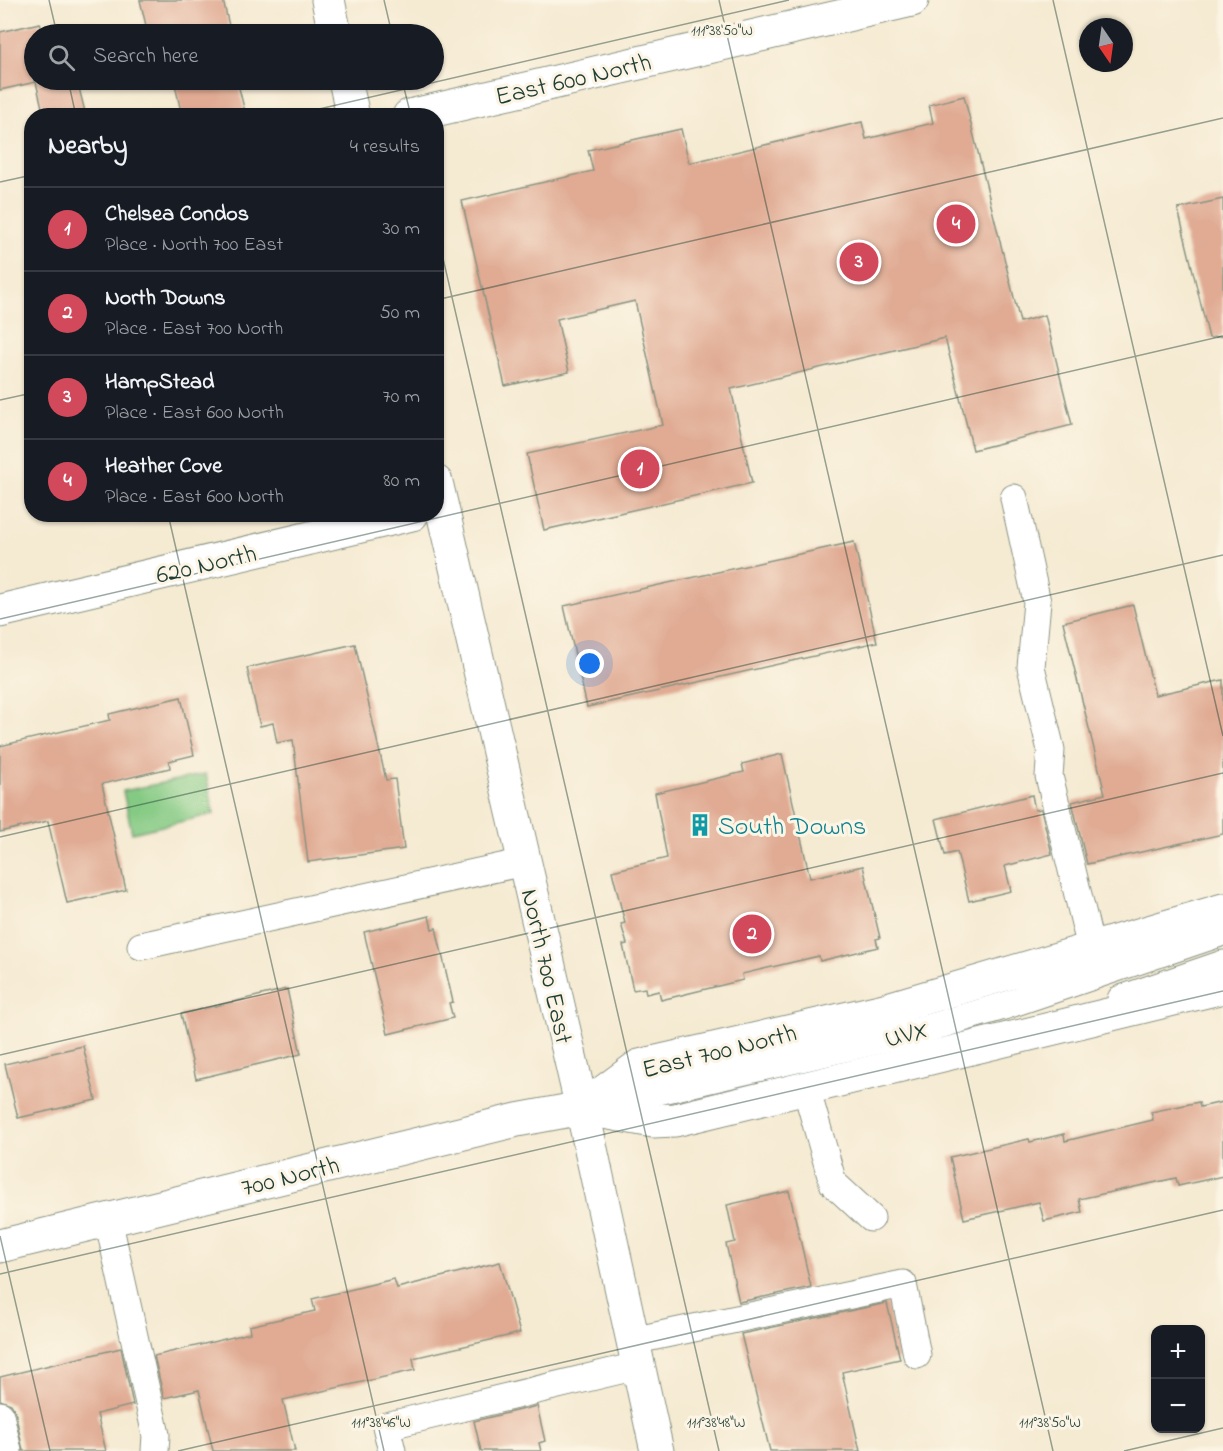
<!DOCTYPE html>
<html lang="en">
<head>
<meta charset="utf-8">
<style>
  :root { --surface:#171b24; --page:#20242c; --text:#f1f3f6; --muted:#9ea1a6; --line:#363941; --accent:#d1495b }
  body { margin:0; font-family:"Indie Flower",sans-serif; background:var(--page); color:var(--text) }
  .controls { position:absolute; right:18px; bottom:18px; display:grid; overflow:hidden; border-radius:12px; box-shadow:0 2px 4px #0004 }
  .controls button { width:54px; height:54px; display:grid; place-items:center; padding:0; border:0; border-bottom:2px solid var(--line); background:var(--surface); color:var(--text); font:30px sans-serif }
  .compass { position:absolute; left:1079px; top:18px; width:54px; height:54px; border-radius:50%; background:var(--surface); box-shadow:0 2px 4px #0004; rotate:167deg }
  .you { position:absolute; left:590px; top:664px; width:21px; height:21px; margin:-15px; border:4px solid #fff; border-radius:50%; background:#1a73e8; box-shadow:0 0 0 9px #1a73e833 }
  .badge { display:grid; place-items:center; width:39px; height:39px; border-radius:50%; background:var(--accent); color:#fff; font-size:20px; font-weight:700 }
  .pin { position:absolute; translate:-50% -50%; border:3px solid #fff; box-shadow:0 2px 6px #0006 }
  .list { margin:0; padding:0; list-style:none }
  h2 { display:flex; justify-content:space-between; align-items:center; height:78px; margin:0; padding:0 24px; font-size:26px }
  h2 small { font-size:20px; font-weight:400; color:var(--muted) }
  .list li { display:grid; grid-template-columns:39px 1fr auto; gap:18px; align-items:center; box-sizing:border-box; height:84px; padding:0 24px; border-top:2px solid var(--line) }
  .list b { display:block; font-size:22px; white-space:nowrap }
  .list p { margin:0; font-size:20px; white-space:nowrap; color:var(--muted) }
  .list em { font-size:20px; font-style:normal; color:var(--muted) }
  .icon { flex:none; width:33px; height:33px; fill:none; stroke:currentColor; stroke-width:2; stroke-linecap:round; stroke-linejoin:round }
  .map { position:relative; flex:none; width:1223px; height:1451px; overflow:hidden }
  .search { position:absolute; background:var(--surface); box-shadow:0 2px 4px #0004; left:24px; top:24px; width:420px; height:66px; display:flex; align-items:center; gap:15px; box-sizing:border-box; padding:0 21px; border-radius:33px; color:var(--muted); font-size:22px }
  .panel { position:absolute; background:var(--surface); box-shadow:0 2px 4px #0004; left:24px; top:108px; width:420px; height:414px; border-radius:24px }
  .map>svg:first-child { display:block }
  .green { fill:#85ca84; stroke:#52845c; stroke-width:1.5 }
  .building { fill:#e0aa93 }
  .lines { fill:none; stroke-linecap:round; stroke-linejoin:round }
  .lane-casing { stroke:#8a9483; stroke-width:29 }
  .street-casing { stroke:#8a9483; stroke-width:35 }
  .secondary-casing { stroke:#8a9483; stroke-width:35 }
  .lane { stroke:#fff; stroke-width:27 }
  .street { stroke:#fff; stroke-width:33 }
  .secondary { stroke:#fff; stroke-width:33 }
  .ticks { fill:none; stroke:#1f3d34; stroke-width:1.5; stroke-opacity:0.45 }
  .labels { text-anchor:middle; stroke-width:6; stroke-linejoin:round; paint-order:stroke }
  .street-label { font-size:26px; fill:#1f3d34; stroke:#fcf5e5 }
  .culture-label { font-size:26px; fill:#0d838f; stroke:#fcf5e5; text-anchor:start }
  .ticks-label { font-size:15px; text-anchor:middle; fill:#1f3d34; stroke:#fcf5e5; stroke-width:6; stroke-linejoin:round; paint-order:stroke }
</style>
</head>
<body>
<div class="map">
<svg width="1223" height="1451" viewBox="0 0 1223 1451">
  <rect width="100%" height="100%" fill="#fcf5e5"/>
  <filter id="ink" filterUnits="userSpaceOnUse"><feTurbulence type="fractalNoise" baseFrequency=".0167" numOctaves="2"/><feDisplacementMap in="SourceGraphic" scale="12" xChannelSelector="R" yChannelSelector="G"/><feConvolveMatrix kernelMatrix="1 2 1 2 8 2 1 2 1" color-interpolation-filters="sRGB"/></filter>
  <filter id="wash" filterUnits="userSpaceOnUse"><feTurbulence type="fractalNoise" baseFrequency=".008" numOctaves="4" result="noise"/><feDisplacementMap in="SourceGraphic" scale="24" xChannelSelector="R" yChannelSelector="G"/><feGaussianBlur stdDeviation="1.35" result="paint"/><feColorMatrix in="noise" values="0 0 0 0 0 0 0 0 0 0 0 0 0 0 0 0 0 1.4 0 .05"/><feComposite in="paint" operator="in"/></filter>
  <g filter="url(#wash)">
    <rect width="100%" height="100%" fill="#f5ead2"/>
    <path class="green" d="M 206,774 L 214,814 L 132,833 L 123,791 Z"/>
    <g id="blocks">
      <path class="building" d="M 140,0 L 223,0 L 231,34 L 148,34 Z
        M 40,23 L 43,34 L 34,34 L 34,80 L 77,80 L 86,116 L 44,116 L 36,82 L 0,90 L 0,32 Z
        M 174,80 L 237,80 L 246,116 L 182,116 Z
        M 964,96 L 1020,322 L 1045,315 L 1072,425 L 973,450 L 945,338 L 731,389 L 752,483 L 544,530 L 527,454 L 663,425 L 635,301 L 557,319 L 569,372 L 505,386 L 462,201 L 593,171 L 588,150 L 681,129 L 689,163 L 862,122 L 866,139 L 933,123 L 929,105 Z
        M 1223,199 L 1223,336 L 1209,338 L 1178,209 Z
        M 854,542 L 877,642 L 587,707 L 564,606 Z
        M 1133,605 L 1155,695 L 1223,680 L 1223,834 L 1087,864 L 1072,802 L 1105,794 L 1063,622 Z
        M 355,644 L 386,780 L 395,779 L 404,849 L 308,862 L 293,740 L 277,743 L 273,723 L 260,726 L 247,668 Z
        M 181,697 L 194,755 L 169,761 L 170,768 L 102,784 L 126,890 L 67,903 L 48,821 L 0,832 L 0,746 L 110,720 L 109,714 Z
        M 782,754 L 810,878 L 863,866 L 880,938 L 876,939 L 878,947 L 820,961 L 819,956 L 742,974 L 743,980 L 661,1000 L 659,991 L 646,994 L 645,988 L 633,990 L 623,945 L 627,944 L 621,924 L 625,923 L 612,871 L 667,858 L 655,793 L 744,772 L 742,764 Z
        M 1032,795 L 1035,810 L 1041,809 L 1052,854 L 1005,866 L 1011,891 L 969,901 L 957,852 L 945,855 L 936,819 Z
        M 429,916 L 432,929 L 436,928 L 453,1002 L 449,1003 L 453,1018 L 388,1034 L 364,932 Z
        M 287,989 L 301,1054 L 196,1079 L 181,1014 Z
        M 83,1046 L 96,1100 L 18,1118 L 5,1064 Z
        M 1199,1102 L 1200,1107 L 1223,1102 L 1223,1176 L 1178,1186 L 1176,1178 L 1079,1199 L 1082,1212 L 1044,1221 L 1039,1202 L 964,1219 L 950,1157 L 1029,1139 L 1030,1142 L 1064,1134 L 1065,1141 L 1153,1120 L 1151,1112 Z
        M 789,1191 L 811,1287 L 739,1302 L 726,1244 L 735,1242 L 727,1205 Z
        M 500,1262 L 520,1333 L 413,1358 L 415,1370 L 283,1400 L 295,1451 L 213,1451 L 199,1390 L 164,1398 L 154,1356 L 250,1333 L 249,1326 L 315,1311 L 312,1299 L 394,1279 L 397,1288 Z
        M 887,1303 L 900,1359 L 842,1372 L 860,1451 L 770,1451 L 741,1334 Z
        M 121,1348 L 133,1405 L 97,1414 L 106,1451 L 23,1451 L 15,1411 L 11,1404 L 0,1400 L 0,1377 Z
        M 537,1406 L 545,1441 L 539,1443 L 541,1451 L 481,1451 L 474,1421 Z"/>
    </g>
  </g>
  <g filter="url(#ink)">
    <use href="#blocks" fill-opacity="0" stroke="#8a9483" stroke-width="1.5"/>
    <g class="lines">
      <g class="lane-casing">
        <path id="lane" d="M 1014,498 L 1037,602 L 1031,667 L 1051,750 L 1049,776 L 1091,948
          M 141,946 L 524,862
          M 1121,999 L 1223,964
          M 806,1088 L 833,1183 L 871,1218
          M 589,1107 L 922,1030 L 1007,1005 L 1223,932
          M 108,1219 L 156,1435 L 155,1451
          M 632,1341 L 903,1284 L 917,1355
          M 0,1415 L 8,1451
          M 392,1451 L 386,1426 L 637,1366"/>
      </g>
      <g class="street-casing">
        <path id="street" d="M 409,116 L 912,0
          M 0,611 L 412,514"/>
      </g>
      <g class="secondary-casing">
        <path id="secondary" d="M 328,0 L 335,34
          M 345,80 L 353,116
          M 436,482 L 582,1108 L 657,1451
          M 582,1108 L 639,1066 L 884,1010 L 1223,910
          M 0,1246 L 517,1120 L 582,1108 L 653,1121 L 675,1120 L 1223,987"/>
      </g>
      <use href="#lane" class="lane"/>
      <use href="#street" class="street"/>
      <use href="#secondary" class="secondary"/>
    </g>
  </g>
  <path class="ticks" d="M 49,0 L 57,34M 384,0 L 392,34M 719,0 L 1053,1451M 1053,0 L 1223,736M 68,80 L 76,116M 402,80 L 411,116M 289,116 L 789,0M 0,182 L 32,175M 436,228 L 719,1451M 436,300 L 1223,118M 0,400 L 32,393M 168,514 L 384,1451M 0,619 L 1223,336M 0,837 L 1223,555M 0,1055 L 1223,773M 0,1236 L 50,1451M 0,1274 L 1223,991M 178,1451 L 1223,1210M 1124,1451 L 1223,1428"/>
  <defs>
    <g id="building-bare" transform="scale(1.8)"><path d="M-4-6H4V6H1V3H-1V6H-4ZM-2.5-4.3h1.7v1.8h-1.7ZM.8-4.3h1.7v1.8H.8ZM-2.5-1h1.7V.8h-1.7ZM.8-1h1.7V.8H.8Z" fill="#0f9aa8" stroke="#fcf5e5" stroke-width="2.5" paint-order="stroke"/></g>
  </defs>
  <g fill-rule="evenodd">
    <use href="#building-bare" x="700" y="825"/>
  </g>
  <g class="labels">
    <g class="street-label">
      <text transform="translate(573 78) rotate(-13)" y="9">East 600 North</text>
      <text transform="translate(206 563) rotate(-13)" y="9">620 North</text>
      <text transform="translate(548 966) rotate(77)" y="9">North 700 East</text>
      <text transform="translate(906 1033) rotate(-15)" y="9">UVX</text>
      <text transform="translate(719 1050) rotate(-14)" y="9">East 700 North</text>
      <text transform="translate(290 1175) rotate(-14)" y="9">700 North</text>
    </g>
    <g class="culture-label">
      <text x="718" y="834">South Downs</text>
    </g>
  </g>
  <g class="ticks-label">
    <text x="722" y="35">111°38'50"W</text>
    <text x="381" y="1427">111°38'46"W</text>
    <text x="716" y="1427">111°38'48"W</text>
    <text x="1050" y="1427">111°38'50"W</text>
  </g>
</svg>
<div class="controls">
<button>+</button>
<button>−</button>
</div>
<svg class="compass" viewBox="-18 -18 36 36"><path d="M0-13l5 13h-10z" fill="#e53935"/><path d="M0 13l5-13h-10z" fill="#9ea1a6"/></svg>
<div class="you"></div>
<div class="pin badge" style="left:640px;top:469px">1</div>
<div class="pin badge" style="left:752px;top:934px">2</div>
<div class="pin badge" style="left:859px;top:262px">3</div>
<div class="pin badge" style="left:956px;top:224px">4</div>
<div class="search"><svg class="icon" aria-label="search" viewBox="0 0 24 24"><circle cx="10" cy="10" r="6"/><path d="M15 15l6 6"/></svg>Search here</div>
<section class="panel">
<h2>Nearby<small>4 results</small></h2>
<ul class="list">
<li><span class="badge">1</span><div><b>Chelsea Condos</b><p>Place · North 700 East</p></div><em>30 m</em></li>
<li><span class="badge">2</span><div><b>North Downs</b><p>Place · East 700 North</p></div><em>50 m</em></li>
<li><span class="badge">3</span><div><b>HampStead</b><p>Place · East 600 North</p></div><em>70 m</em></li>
<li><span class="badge">4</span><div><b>Heather Cove</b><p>Place · East 600 North</p></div><em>80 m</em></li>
</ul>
</section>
</div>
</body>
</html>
